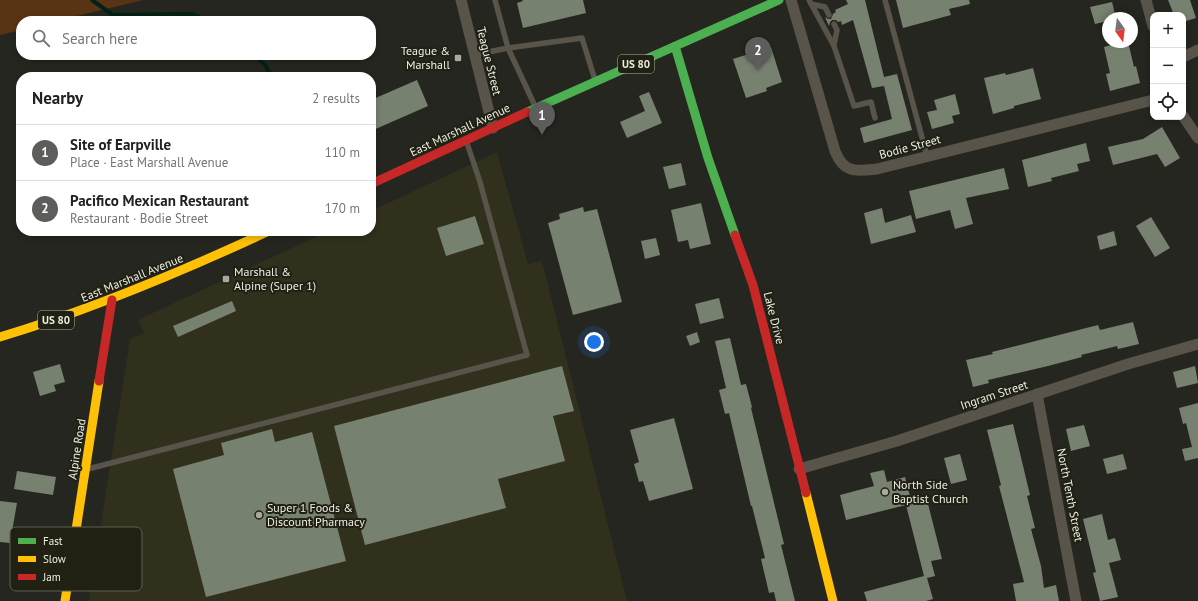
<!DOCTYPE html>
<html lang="en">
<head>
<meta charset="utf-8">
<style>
  :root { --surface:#fff; --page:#f2f2f2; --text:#202124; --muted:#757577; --line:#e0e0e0; --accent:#5d5e5c }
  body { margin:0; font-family:"PT Sans",sans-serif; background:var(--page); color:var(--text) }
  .controls { position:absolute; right:12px; top:12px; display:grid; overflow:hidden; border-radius:8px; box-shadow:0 2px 6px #0003 }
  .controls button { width:36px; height:36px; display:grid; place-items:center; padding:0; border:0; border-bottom:1px solid var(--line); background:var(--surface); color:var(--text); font:20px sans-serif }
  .compass { position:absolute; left:1102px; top:12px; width:36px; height:36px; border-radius:50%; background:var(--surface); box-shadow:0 2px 6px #0003; rotate:166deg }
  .you { position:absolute; left:594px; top:342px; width:14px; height:14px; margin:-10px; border:3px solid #fff; border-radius:50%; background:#1a73e8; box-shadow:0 0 0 6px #1a73e833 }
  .badge { display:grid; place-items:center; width:26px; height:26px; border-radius:50%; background:var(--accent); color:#fff; font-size:13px; font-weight:700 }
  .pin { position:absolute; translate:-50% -33px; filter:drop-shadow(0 1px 2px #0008) }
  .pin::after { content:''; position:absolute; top:21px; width:14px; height:12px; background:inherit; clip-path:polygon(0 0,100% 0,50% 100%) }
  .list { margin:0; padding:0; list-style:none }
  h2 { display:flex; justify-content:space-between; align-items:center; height:52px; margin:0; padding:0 16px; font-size:17px }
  h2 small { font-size:13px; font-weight:400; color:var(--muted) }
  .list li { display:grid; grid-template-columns:26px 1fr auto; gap:12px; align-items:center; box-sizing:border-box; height:56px; padding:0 16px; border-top:1px solid var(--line) }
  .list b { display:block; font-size:15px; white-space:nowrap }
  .list p { margin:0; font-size:13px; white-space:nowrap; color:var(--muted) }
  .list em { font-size:13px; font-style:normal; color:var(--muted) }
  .icon { flex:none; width:22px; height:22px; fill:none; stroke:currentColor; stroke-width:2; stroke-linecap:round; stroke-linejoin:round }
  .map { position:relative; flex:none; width:1198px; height:601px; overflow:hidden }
  .search { position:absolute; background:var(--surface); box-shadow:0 2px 6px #0003; left:16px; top:16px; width:360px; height:44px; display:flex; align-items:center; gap:10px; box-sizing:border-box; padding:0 14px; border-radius:16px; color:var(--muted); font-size:15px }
  .panel { position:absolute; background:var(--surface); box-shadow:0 2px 6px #0003; left:16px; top:72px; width:360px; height:164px; border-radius:16px }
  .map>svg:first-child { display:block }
  .built { fill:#30301d }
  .green { fill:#593414 }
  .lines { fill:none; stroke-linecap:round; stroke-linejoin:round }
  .stream { stroke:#032114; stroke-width:4 }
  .building { fill:#778170 }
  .lane { stroke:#59544a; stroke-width:5.5 }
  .street { stroke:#59544a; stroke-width:11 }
  .fast { stroke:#4caf50; stroke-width:9 }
  .slow { stroke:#ffc107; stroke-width:9 }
  .jam { stroke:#c62828; stroke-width:9 }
  .poi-dot { fill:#a7a8a0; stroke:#202113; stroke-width:1.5 }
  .labels { text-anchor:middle; stroke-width:4; stroke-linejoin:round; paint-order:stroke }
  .shield { fill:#202113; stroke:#b0b0a6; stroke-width:1 }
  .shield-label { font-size:11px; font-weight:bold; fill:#edeee5 }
  .poi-label { font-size:12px; fill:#edeee5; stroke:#202113; text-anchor:start }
  .street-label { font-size:12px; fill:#edeee5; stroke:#202113 }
  .key { fill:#202113; stroke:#5e5e52; stroke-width:1 }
  .key-label { font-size:11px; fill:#edeee5 }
</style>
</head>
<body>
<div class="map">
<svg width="1198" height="601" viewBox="0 0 1198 601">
  <rect width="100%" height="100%" fill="#262620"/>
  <path class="built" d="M 497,152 L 528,264 L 542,261 L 627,601 L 89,601 L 130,339 L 144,333 L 138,320 L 328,231 L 371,231 L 371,211 Z"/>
  <path class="green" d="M 0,0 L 143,0 L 56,21 L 21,21 L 21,30 L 0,35 Z"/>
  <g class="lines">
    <path class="stream" d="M 92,0 L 113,15 L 192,14 L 208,21
      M 254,55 L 265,65 L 272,77"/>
  </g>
  <path class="building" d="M 522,0 L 583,0 L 586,13 L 523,28 L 517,3 L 523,1 Z
    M 846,0 L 865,0 L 884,77 L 897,74 L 912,130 L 864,143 L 860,128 L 892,119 L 884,86 L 872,88 L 853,20 L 842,25 L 841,21 L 838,22 L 836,20 L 832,20 L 830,22 L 829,26 L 825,17 L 828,19 L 831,19 L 833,14 L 836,12 L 835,10 L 848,4 Z
    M 896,0 L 969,0 L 970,4 L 949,9 L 951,15 L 903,28 Z
    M 1168,0 L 1190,0 L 1196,18 L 1183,22 L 1183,15 L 1174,15 Z
    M 1112,2 L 1116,18 L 1108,18 L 1108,21 L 1095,24 L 1090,7 Z
    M 1122,42 L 1128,42 L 1134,67 L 1136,66 L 1140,83 L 1110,91 L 1106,74 L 1110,73 L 1104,47 Z
    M 771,47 L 782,82 L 766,88 L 767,91 L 746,98 L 733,59 Z
    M 1033,68 L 1041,99 L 1014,106 L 1014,108 L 993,114 L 984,78 L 1005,73 L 1006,75 Z
    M 417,80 L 428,106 L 371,131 L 371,100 Z
    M 649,92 L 662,123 L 627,138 L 620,122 L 645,111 L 639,96 Z
    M 955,94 L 960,114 L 952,116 L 954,123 L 932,129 L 927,112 L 937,110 L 934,100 Z
    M 1162,127 L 1180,158 L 1165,167 L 1157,154 L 1113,165 L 1108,147 L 1143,139 Z
    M 1086,143 L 1090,161 L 1077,164 L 1079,171 L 1051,178 L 1052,181 L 1028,187 L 1022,160 Z
    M 681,163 L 686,185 L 669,189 L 663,167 Z
    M 1004,168 L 1009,189 L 966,198 L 973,224 L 955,229 L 950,210 L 916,219 L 909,191 Z
    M 701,203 L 711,244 L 690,249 L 688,240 L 678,242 L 671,210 Z
    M 583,207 L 584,212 L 597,209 L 622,302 L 573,315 L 548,223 L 560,219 L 559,214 Z
    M 882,208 L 885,223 L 911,215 L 916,232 L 871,244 L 864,213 Z
    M 475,216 L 484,244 L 446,256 L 437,228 Z
    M 1151,217 L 1170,248 L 1155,257 L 1136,226 Z
    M 1114,231 L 1117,245 L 1100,250 L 1097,236 Z
    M 656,238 L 660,255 L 645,259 L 641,241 Z
    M 719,298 L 724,318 L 700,324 L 695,304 Z
    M 232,301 L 236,311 L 178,337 L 173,326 Z
    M 1133,322 L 1139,344 L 1118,349 L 1117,346 L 1081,355 L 1082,357 L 1048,366 L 988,380 L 989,383 L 973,387 L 966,360 L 993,354 L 992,352 L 1098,325 L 1100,330 Z
    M 697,332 L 700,342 L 690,346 L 686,336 Z
    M 730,338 L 741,385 L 746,384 L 752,407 L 751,408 L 784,544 L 781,545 L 795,601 L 776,601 L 774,592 L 769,593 L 761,559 L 765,558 L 752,506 L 751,506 L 729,413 L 725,414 L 719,390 L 726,388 L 715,341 Z
    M 60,364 L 65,382 L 54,385 L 56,391 L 40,396 L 33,372 Z
    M 562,366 L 574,411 L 553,416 L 565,461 L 498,479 L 506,508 L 365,545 L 334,426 Z
    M 1195,366 L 1198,383 L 1177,388 L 1173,372 Z
    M 1198,403 L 1198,458 L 1185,461 L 1182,449 L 1192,447 L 1186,423 L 1183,424 L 1179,408 Z
    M 674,418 L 693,489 L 649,501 L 643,481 L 639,482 L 634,464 L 639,462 L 630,430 Z
    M 1013,424 L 1030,495 L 1027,496 L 1035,528 L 1031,529 L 1041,566 L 1044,588 L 1056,585 L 1059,601 L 1016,601 L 1013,584 L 1024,582 L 999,486 L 1001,485 L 987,430 Z
    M 1084,425 L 1090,446 L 1071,451 L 1066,429 Z
    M 272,429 L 275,442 L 312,432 L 346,561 L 206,597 L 173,469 L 224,455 L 221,443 Z
    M 960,454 L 967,480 L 951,484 L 944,458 Z
    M 1123,454 L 1127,469 L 1107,474 L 1103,459 Z
    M 884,470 L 887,482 L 905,477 L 911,500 L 926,496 L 942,559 L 931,561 L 935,576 L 927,578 L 933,599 L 926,601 L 867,601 L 864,592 L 924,576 L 906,505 L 846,520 L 840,495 L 874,486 L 870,473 Z
    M 17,471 L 56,477 L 53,495 L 14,489 Z
    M 0,501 L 17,503 L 10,543 L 0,542 Z
    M 1102,514 L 1108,540 L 1115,538 L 1121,560 L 1109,563 L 1118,597 L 1100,601 L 1093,573 L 1096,572 L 1083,519 Z"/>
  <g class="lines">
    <path class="lane" d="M 495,0 L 508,48 L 535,106
      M 809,0 L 834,46 L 854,106 L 871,102 L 875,118
      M 885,0 L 927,156
      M 811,4 L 825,7 L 829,15
      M 834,24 L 837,30 L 834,45
      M 474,55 L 508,48 L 582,38 L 595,80
      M 88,469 L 527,355 L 480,182 L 467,143"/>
    <path class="street" d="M 461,0 L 493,128
      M 791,0 L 835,151 C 844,174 856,171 877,169 L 1153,100
      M 1146,0 L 1153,26
      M 1183,57 L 1198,50
      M 1183,116 L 1198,138
      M 1037,394 L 1076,601
      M 799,469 L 897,441 L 1128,364 L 1198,344"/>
    <path class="fast" d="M 675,46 L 708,158 L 735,235
      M 527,112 L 779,0"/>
    <path class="slow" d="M 0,337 C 93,309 181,272 269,231
      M 806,493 L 833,601
      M 65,601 L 99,381"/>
    <path class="jam" d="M 371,184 L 527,112
      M 735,235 L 753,285 L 806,493
      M 99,381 L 112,300"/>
  </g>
  <g class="poi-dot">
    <rect x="454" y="54" width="8" height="8" rx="2"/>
    <rect x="222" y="275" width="8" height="8" rx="2"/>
    <circle cx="885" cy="492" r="4"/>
    <circle cx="259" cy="515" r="4"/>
  </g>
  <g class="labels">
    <g class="shield">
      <rect x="618" y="55" width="36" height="18" rx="3"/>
      <rect x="38" y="311" width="36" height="18" rx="3"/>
    </g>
    <g class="shield-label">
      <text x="636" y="68">US 80</text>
      <text x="56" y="324">US 80</text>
    </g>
    <g class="poi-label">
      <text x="450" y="55" text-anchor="end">Teague &amp;<tspan x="450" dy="14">Marshall</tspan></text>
      <text x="234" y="276">Marshall &amp;<tspan x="234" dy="14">Alpine (Super 1)</tspan></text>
      <text x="893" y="489">North Side<tspan x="893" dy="14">Baptist Church</tspan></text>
      <text x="267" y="512">Super 1 Foods &amp;<tspan x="267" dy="14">Discount Pharmacy</tspan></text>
    </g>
    <g class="street-label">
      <text transform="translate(489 61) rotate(76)" y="4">Teague Street</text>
      <text transform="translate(460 130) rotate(-25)" y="4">East Marshall Avenue</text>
      <text transform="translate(910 147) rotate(-15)" y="4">Bodie Street</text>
      <text transform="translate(132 278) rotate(-22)" y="4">East Marshall Avenue</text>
      <text transform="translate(774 318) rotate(76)" y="4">Lake Drive</text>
      <text transform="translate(994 395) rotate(-18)" y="4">Ingram Street</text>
      <text transform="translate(77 449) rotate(-81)" y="4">Alpine Road</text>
      <text transform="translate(1070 495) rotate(79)" y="4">North Tenth Street</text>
    </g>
  </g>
  <rect x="10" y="527" width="132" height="64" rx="6" class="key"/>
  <rect x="18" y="538" width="18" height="6" fill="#4caf50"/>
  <rect x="18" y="556" width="18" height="6" fill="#ffc107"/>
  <rect x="18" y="574" width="18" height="6" fill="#c62828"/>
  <g class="key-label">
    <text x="43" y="545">Fast</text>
    <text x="43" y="563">Slow</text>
    <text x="43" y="581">Jam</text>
  </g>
</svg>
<div class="controls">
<button>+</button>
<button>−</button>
<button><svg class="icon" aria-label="locate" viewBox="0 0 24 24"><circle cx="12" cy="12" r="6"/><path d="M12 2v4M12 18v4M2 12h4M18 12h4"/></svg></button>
</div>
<svg class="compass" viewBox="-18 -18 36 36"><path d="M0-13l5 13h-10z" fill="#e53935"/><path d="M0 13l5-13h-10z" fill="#757577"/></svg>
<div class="you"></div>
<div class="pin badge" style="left:542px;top:135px">1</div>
<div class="pin badge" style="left:758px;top:70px">2</div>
<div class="search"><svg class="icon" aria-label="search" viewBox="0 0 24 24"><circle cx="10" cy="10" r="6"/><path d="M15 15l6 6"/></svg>Search here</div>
<section class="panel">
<h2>Nearby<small>2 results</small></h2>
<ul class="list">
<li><span class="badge">1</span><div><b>Site of Earpville</b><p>Place · East Marshall Avenue</p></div><em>110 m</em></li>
<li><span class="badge">2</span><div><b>Pacifico Mexican Restaurant</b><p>Restaurant · Bodie Street</p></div><em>170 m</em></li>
</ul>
</section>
</div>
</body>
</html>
